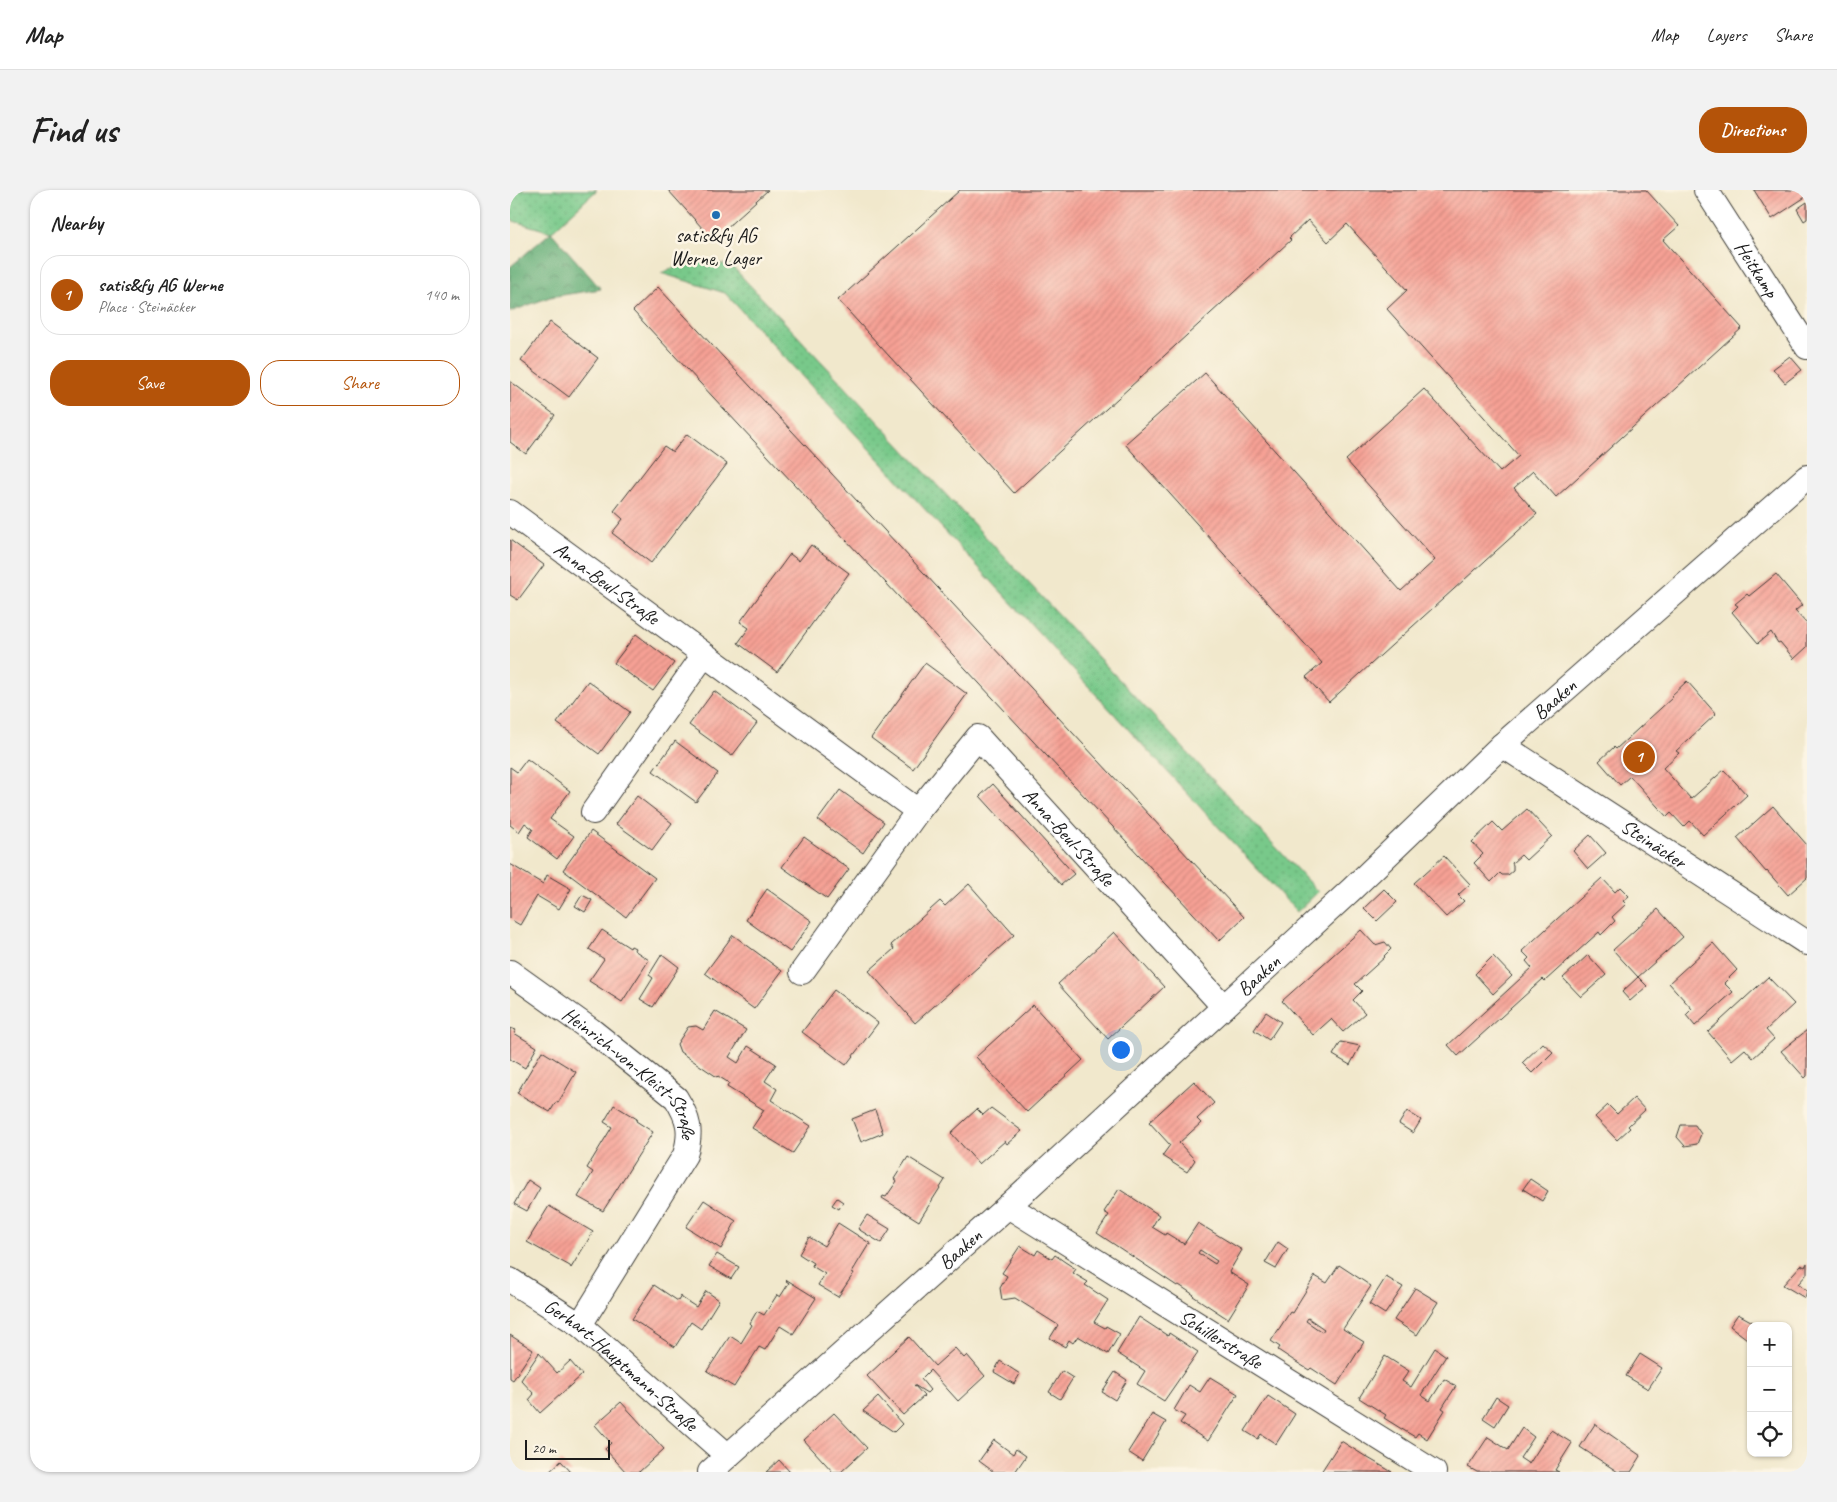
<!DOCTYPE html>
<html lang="en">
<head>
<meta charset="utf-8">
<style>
  :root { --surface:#fff; --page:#f2f2f2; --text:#222; --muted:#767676; --line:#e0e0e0; --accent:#b45309 }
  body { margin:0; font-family:Caveat,sans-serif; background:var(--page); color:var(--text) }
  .controls { position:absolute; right:15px; bottom:15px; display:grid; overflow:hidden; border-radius:10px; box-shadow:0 1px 4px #0004 }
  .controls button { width:45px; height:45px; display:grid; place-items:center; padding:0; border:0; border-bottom:1px solid var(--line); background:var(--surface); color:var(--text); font:25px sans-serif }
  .scale { position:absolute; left:15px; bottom:12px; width:85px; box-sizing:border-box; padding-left:5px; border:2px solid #1c1c1c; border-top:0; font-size:14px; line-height:18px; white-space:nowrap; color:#1c1c1c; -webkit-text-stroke:4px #fcf5e5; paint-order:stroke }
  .you { position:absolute; left:610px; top:859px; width:18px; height:18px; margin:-12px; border:4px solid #fff; border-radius:50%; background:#1a73e8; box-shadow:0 0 0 8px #1a73e833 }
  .badge { display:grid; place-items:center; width:32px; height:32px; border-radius:50%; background:var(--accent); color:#fff; font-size:16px; font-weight:700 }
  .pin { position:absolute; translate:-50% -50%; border:2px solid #fff; box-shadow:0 1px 5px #0006 }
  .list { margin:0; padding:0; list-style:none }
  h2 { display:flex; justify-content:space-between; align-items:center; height:65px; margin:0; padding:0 20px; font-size:21px }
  h2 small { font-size:16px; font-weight:400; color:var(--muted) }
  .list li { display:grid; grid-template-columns:32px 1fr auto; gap:15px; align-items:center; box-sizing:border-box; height:80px; margin:0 10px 10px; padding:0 10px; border:1px solid var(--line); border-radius:20px }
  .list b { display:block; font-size:19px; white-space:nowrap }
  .list p { margin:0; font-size:16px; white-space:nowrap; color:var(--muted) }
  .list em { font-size:16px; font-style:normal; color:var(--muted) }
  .actions { display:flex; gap:10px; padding:15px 20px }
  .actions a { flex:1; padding:11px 0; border:1px solid var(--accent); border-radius:20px; text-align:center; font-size:18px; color:var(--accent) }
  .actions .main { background:var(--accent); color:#fff }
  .icon { flex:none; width:28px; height:28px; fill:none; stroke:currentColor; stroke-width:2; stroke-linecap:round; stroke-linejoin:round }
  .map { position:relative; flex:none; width:1297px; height:1282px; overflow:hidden; border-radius:20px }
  header { display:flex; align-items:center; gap:30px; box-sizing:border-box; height:70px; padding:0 25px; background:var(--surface); border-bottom:1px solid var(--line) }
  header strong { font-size:24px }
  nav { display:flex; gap:28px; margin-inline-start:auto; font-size:18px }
  .intro { display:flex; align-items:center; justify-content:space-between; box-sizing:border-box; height:120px; padding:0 30px }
  h1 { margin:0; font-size:35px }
  .button { padding:12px 22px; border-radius:20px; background:var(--accent); color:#fff; font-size:18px; font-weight:700 }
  main { display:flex; gap:30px; padding:0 30px }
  aside { flex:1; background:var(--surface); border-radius:20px; box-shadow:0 1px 4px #0004 }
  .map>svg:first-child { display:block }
  .grass { fill:url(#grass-dots); stroke:#4a7253 }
  .forest { fill:url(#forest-crowns); stroke:#3f6449 }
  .building { fill:url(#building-hatch); fill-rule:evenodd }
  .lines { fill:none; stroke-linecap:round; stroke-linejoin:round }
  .minor-casing { stroke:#3c3b36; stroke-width:26 }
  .minor { stroke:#fff; stroke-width:24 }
  .poi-dot { fill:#1f6fb2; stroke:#fcf5e5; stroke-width:2 }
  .labels { text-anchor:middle; stroke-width:5; stroke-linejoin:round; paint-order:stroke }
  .poi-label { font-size:20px; fill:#1c1c1c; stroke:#fcf5e5 }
  .street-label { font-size:20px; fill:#1c1c1c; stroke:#fcf5e5 }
</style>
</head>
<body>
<header>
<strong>Map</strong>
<nav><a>Map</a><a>Layers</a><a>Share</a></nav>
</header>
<div class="intro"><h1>Find us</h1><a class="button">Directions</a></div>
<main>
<aside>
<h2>Nearby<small></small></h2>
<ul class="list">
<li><span class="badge">1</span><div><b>satis&amp;fy AG Werne</b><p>Place · Steinäcker</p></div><em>140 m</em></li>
</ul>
<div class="actions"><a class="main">Save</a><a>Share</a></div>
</aside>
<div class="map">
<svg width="1297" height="1282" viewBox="0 0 1297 1282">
  <defs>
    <pattern id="grass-dots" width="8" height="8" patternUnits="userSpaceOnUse" patternTransform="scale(1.25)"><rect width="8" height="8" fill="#78c98a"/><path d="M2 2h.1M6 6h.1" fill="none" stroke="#67ac76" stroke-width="1.8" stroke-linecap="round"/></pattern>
    <pattern id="forest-crowns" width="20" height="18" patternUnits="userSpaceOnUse" patternTransform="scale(1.25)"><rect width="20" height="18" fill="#62ad76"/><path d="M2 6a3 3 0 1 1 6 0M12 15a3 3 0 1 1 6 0" fill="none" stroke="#508c60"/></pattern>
    <pattern id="building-hatch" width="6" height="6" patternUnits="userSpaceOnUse" patternTransform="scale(1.25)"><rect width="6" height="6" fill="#f6a094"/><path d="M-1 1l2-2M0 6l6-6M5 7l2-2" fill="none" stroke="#d2897f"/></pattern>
  </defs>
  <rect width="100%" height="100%" fill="#fcf5e5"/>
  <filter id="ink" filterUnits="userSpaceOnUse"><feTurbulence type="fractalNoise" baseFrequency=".02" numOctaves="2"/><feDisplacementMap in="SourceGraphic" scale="10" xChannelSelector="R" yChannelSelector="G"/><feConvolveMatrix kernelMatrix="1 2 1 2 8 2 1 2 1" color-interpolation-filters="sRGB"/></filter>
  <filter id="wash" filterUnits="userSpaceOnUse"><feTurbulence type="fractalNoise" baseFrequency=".0096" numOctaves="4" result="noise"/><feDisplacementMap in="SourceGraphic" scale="20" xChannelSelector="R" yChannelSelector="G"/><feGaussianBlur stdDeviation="1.12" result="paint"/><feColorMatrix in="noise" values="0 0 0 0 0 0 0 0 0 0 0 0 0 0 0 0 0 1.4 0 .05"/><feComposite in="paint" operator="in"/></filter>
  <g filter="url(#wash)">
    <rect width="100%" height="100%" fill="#f1e8cc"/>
    <path class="grass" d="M 0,0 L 87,0 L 41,42 L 0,30 Z
      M 182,71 L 221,75 L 808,702 L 787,722 L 215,103 L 151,83 Z"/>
    <path class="forest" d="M 41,42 L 91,99 L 40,107 L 0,122 L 0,77 Z"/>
    <g id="blocks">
      <path class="building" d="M 158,0 L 258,0 L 203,50 Z
        M 450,0 L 1136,0 L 1169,36 L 1153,50 L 1232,138 L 1046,307 L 1023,281 L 1004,298 L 1027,324 L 819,512 L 796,487 L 812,473 L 615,254 L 695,183 L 891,401 L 925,370 L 836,270 L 914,199 L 990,282 L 1009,266 L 877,119 L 897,100 L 837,34 L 818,52 L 798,30 L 779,48 L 781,50 L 504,303 L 328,110 Z
        M 1244,0 L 1294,0 L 1297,6 L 1262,29 Z
        M 1297,12 L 1297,29 L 1294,31 L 1287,19 Z
        M 148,97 L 734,727 L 709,751 L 123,121 Z
        M 40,132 L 88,168 L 59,207 L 11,171 Z
        M 1280,166 L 1292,180 L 1275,193 L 1263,179 Z
        M 0,191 L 45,225 L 16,264 L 0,252 Z
        M 177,244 L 217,274 L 141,373 L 102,343 L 113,329 L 104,321 L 154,256 L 163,262 Z
        M 0,350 L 34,375 L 8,410 L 0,405 Z
        M 301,355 L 339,383 L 267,482 L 228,453 L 239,438 L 230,432 L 280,364 L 289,371 Z
        M 1266,384 L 1292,415 L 1285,421 L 1297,434 L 1297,457 L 1284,469 L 1270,452 L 1268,453 L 1261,442 L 1248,453 L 1222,422 L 1228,416 L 1225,414 L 1237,404 L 1239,406 Z
        M 126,444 L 164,473 L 143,501 L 104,473 Z
        M 415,473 L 457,504 L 403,579 L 361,548 Z
        M 78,491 L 120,522 L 89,564 L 47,533 Z
        M 1177,491 L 1206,524 L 1166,561 L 1169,563 L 1153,578 L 1181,609 L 1214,580 L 1237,605 L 1193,645 L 1180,631 L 1174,637 L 1161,623 L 1157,627 L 1120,586 L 1110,595 L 1089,571 L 1104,557 L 1106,559 L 1162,508 L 1161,506 Z
        M 204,501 L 247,533 L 222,566 L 179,535 Z
        M 165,551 L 208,583 L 186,612 L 143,581 Z
        M 17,569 L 60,601 L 40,629 L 64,646 L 47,669 L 18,647 L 23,639 L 15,633 L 9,642 L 0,635 L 0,577 L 7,582 Z
        M 483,594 L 564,684 L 551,695 L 470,606 Z
        M 330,600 L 374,632 L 353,663 L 308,630 Z
        M 127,606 L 162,633 L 142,660 L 106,634 Z
        M 1263,616 L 1297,655 L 1297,688 L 1278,705 L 1257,681 L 1256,682 L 1227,648 Z
        M 1017,619 L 1042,646 L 1016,670 L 1011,665 L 1002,673 L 1003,675 L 1003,681 L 998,685 L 992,685 L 990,683 L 981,692 L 964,673 L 973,664 L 962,652 L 983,632 L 992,641 Z
        M 81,641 L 145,688 L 116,727 L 53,680 Z
        M 1080,645 L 1096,663 L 1078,679 L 1063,661 Z
        M 294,647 L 339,679 L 317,709 L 272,677 Z
        M 934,666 L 960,694 L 948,705 L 954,711 L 936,727 L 904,693 Z
        M 0,674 L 33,694 L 37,685 L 61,699 L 49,719 L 27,706 L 10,735 L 0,729 Z
        M 1092,688 L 1105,702 L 1110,697 L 1119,706 L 1113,711 L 1116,714 L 1102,727 L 1105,731 L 1091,745 L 1089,742 L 1035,791 L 1033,789 L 948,866 L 938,855 L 1022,778 L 1016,771 L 1019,768 L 1012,761 Z
        M 459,694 L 504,745 L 405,833 L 359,781 L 384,759 L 381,755 L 430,711 L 435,716 Z
        M 257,699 L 302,731 L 280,762 L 236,730 Z
        M 874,699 L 887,712 L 867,731 L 854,718 Z
        M 72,705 L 82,710 L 75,722 L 65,716 Z
        M 1148,719 L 1173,747 L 1128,787 L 1103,760 Z
        M 92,740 L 120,758 L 121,756 L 125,758 L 124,760 L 139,770 L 112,812 L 79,791 L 94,769 L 79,759 Z
        M 851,740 L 865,755 L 875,752 L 881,759 L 874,766 L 875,767 L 845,794 L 852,801 L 843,810 L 855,823 L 833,842 L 821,829 L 803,845 L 772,811 Z
        M 604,742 L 654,797 L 598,849 L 548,794 Z
        M 223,745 L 272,781 L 244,819 L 195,783 Z
        M 1203,753 L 1227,780 L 1214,793 L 1223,802 L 1185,836 L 1176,825 L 1182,819 L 1159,793 Z
        M 152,764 L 169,777 L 143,817 L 130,809 L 143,788 L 139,785 Z
        M 1078,765 L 1096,785 L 1071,807 L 1053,788 Z
        M 983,766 L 1002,786 L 983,804 L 965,784 Z
        M 1128,787 L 1137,796 L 1120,811 L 1112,802 Z
        M 1258,787 L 1284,814 L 1256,840 L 1264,849 L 1243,868 L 1235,859 L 1222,870 L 1198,842 Z
        M 324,800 L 368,833 L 336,875 L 292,842 Z
        M 523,815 L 573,870 L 517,922 L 466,867 Z
        M 205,821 L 236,840 L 219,867 L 228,873 L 238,856 L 266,874 L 255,891 L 267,899 L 261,910 L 301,936 L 283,963 L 242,938 L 254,920 L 217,897 L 219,893 L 208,886 L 207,887 L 170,862 L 167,854 L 178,837 L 186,836 L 193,840 Z
        M 756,822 L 771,832 L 759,850 L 744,840 Z
        M 0,838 L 6,840 L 4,843 L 27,857 L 15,878 L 0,869 Z
        M 1297,840 L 1297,886 L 1295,888 L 1271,861 Z
        M 831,852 L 850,856 L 840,875 L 823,865 Z
        M 1033,853 L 1043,862 L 1022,883 L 1012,873 Z
        M 32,861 L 66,882 L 48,913 L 46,912 L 40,922 L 7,903 Z
        M 684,891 L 704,913 L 687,929 L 691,933 L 669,953 L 685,970 L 677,982 L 652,966 L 660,955 L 639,932 Z
        M 1124,908 L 1135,920 L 1118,936 L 1120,938 L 1107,950 L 1085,927 L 1098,915 L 1107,924 Z
        M 104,915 L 127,929 L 126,931 L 143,942 L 93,1021 L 68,1007 L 83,982 L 77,978 L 102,937 L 94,932 Z
        M 481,918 L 512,941 L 497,954 L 495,951 L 469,974 L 441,943 L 467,919 L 473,925 Z
        M 365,920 L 373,943 L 351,952 L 342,929 Z
        M 897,921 L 911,930 L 903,943 L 889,934 Z
        M 1171,935 L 1185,935 L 1191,944 L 1187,954 L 1175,956 L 1167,947 Z
        M 398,967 L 435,990 L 409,1031 L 372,1008 L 373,1006 L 376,1007 L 387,991 L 384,989 Z
        M 1020,989 L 1038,1001 L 1032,1011 L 1013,999 Z
        M 18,990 L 30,998 L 17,1021 L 4,1014 Z
        M 609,999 L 649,1025 L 642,1037 L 655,1045 L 656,1043 L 674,1054 L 688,1033 L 732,1060 L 719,1082 L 739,1095 L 718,1129 L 683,1106 L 684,1105 L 669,1095 L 667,1096 L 587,1043 L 599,1025 L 594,1022 ZM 690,1060 L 707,1071 L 705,1074 L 688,1063 Z
        M 327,1008 L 333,1012 L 329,1019 L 322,1015 Z
        M 194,1010 L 226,1031 L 211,1059 L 176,1037 Z
        M 39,1016 L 83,1042 L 61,1078 L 60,1076 L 17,1052 Z
        M 357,1025 L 380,1039 L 371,1053 L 348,1039 Z
        M 328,1033 L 361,1054 L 361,1055 L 359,1054 L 342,1082 L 344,1083 L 328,1107 L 308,1095 L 315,1084 L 302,1076 L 303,1073 L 289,1064 L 299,1047 L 314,1056 Z
        M 768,1052 L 778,1059 L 766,1079 L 755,1073 Z
        M 510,1056 L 525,1065 L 528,1060 L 542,1069 L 545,1065 L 555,1072 L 566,1079 L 563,1083 L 578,1092 L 575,1095 L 598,1110 L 584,1132 L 595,1138 L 596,1136 L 610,1144 L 598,1164 L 568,1146 L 563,1153 L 559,1150 L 555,1157 L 540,1148 L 548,1135 L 505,1108 L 492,1110 L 490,1098 L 497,1086 L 492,1083 Z
        M 207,1064 L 229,1077 L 221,1089 L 199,1076 Z
        M 1297,1073 L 1297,1084 L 1288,1094 L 1297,1101 L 1295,1108 L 1273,1095 L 1291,1075 L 1295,1077 Z
        M 829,1075 L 861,1096 L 833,1139 L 854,1152 L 827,1195 L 801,1178 L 799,1180 L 783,1170 L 768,1160 L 770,1157 L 761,1151 L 780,1122 L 782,1123 L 805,1086 L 817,1093 ZM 798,1128 L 814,1139 L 812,1142 L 796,1131 Z
        M 876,1087 L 893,1097 L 875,1124 L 859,1114 Z
        M 277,1090 L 306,1108 L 283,1144 L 270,1136 L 255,1160 L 249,1157 L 224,1197 L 197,1181 L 220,1146 L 231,1153 L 242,1135 L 240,1133 L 247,1121 L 254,1125 L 267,1105 L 270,1107 L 279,1093 L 276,1091 Z
        M 144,1095 L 168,1111 L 171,1106 L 172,1108 L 186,1117 L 196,1101 L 209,1110 L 191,1139 L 181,1132 L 165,1157 L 122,1129 Z
        M 905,1098 L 928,1112 L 907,1145 L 884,1130 Z
        M 1228,1124 L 1250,1136 L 1241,1136 L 1241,1152 L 1220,1136 Z
        M 629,1127 L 658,1146 L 659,1143 L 688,1162 L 654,1211 L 627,1194 L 635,1181 L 607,1163 Z
        M 0,1145 L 23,1160 L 3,1190 L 0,1188 Z
        M 399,1147 L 425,1176 L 445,1158 L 454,1168 L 457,1165 L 475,1186 L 448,1211 L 420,1180 L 411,1189 L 420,1200 L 417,1203 L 404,1195 L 414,1206 L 393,1225 L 357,1186 Z
        M 925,1158 L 936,1166 L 911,1205 L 920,1211 L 934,1189 L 946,1196 L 932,1218 L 935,1220 L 917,1249 L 908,1243 L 905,1247 L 890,1238 L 874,1228 L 876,1225 L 849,1208 L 875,1166 L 899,1181 L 892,1191 L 901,1197 Z
        M 29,1163 L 47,1183 L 60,1171 L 72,1185 L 30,1223 L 19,1210 L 24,1204 L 11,1190 Z
        M 1130,1164 L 1152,1178 L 1138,1199 L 1116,1186 Z
        M 490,1171 L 510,1184 L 504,1194 L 484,1182 Z
        M 552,1181 L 563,1188 L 550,1209 L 539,1202 Z
        M 605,1182 L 617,1190 L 605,1210 L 592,1202 Z
        M 700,1187 L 728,1204 L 698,1251 L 670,1233 L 675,1226 L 664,1220 L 679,1195 L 690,1202 Z
        M 758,1206 L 785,1224 L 766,1254 L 751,1244 L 748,1249 L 735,1241 Z
        M 368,1207 L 392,1234 L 384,1242 L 353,1221 Z
        M 986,1207 L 998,1215 L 985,1236 L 973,1228 Z
        M 111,1212 L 154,1259 L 129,1282 L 116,1282 L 95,1259 L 101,1253 L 85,1235 Z
        M 324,1223 L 357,1258 L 331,1282 L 323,1282 L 294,1250 Z
        M 642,1224 L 656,1232 L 632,1271 L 618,1262 Z
        M 1085,1234 L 1131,1266 L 1121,1282 L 1108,1282 L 1070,1257 Z
        M 1012,1238 L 1024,1247 L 1010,1268 L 1019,1274 L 1041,1240 L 1062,1253 L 1045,1280 L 1049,1282 L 967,1282 L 958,1277 L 978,1247 L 998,1260 Z
        M 484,1250 L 503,1264 L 506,1259 L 516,1266 L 505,1282 L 484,1282 L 469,1271 Z
        M 831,1251 L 858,1268 L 882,1282 L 811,1282 Z
        M 269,1270 L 280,1282 L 256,1282 Z
        M 51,1271 L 61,1282 L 39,1282 Z"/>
    </g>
  </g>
  <g filter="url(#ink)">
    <use href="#blocks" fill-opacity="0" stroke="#3c3b36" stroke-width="1"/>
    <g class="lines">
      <g class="minor-casing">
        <g id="minor">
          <path id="s1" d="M 1196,0 L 1297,157"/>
          <path id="s2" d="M 0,322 L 408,621 L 468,547 L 714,817"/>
          <path id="s3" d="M 992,555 L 1297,753"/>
          <path d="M 83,622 L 194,465"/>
          <path id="s4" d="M 0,782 L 81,840 L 166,908 C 179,929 182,941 175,965 L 70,1135"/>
          <path d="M 292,782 L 408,621"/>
          <path id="s5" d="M 498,1016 L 924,1282"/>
          <path id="s6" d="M 0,1090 L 70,1135 L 218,1266"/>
          <path id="s7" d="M 200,1282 L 498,1016 L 842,699 L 992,555 L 1297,287"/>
        </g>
      </g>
      <use href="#minor" class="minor"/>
    </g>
  </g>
  <circle class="poi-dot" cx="206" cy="25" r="5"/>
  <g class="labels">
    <g class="poi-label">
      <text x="206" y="52">satis&amp;fy AG<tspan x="206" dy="23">Werne, Lager</tspan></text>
    </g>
    <g class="street-label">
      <text dy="7" stroke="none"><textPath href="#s1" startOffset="94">Heitkamp</textPath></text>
      <text dy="7" stroke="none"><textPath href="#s2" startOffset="120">Anna-Beul-Straße</textPath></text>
      <text dy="7" stroke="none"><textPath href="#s7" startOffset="1145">Baaken</textPath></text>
      <text dy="7" stroke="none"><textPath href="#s2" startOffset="736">Anna-Beul-Straße</textPath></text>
      <text dy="7" stroke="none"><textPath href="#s3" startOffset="181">Steinäcker</textPath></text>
      <text dy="7" stroke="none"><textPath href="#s7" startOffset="740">Baaken</textPath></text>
      <text dy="7" stroke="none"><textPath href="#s4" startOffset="160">Heinrich-von-Kleist-Straße</textPath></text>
      <text dy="7" stroke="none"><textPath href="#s7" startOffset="335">Baaken</textPath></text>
      <text dy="7" stroke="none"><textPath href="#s5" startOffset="251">Schillerstraße</textPath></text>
      <text dy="7" stroke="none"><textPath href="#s6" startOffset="140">Gerhart-Hauptmann-Straße</textPath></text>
    </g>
  </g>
</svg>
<div class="controls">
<button>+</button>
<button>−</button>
<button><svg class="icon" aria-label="locate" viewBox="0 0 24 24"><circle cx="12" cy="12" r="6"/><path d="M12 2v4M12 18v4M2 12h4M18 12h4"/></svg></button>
</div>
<div class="scale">20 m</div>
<div class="you"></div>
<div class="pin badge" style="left:1129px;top:567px">1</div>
</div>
</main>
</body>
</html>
